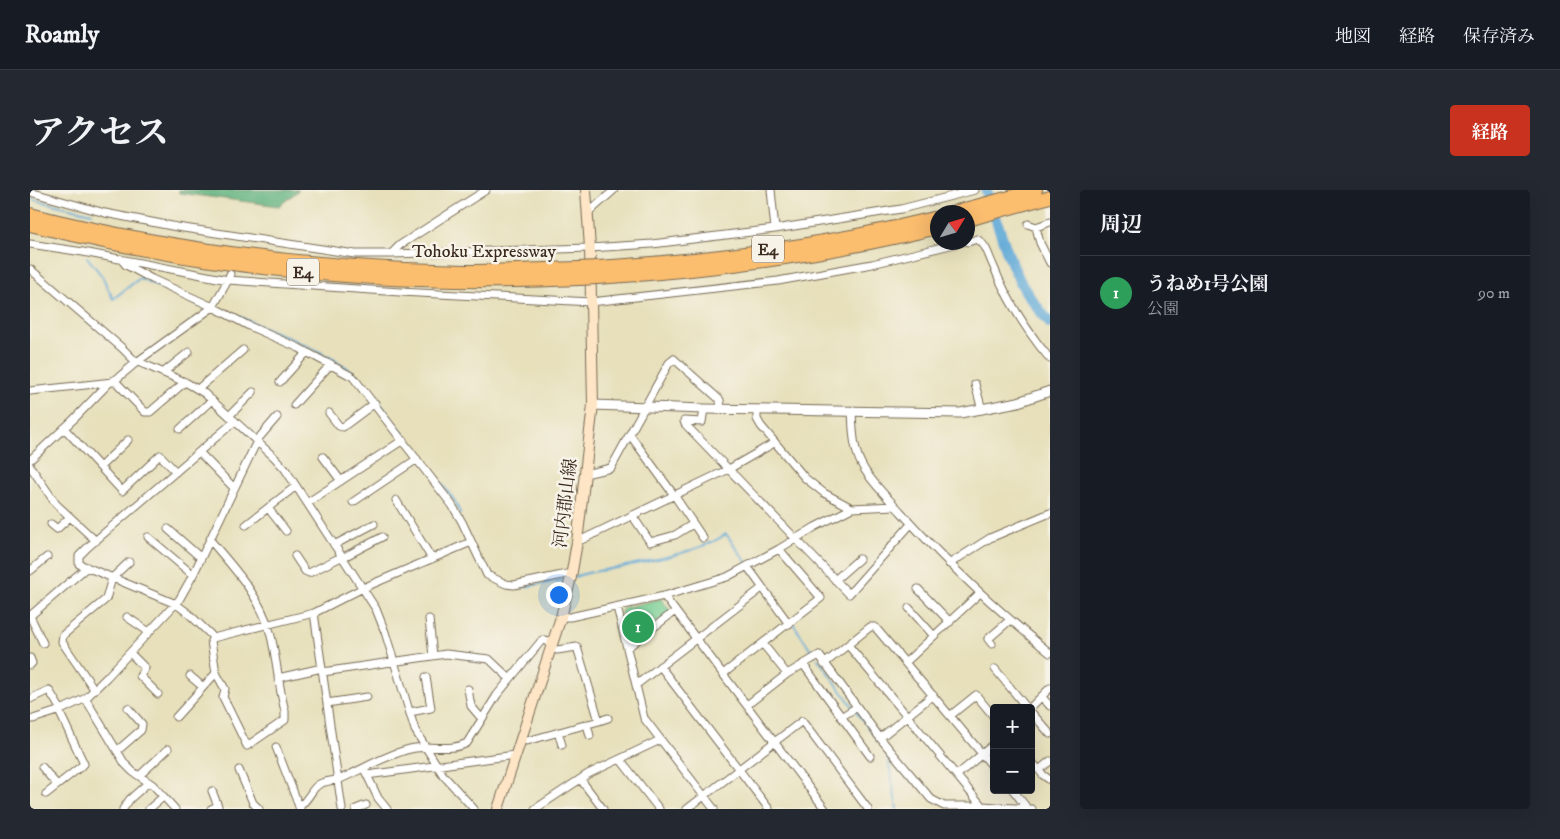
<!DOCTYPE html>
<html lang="ja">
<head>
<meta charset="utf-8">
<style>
  :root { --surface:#171b24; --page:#242831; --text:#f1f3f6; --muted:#9ea1a6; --line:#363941; --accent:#c8321e }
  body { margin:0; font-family:"IM FELL DW Pica","Noto Serif JP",serif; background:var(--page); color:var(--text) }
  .controls { position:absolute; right:15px; bottom:15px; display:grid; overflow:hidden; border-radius:5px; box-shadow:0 5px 20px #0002 }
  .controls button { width:45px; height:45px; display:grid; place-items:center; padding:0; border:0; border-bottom:1px solid var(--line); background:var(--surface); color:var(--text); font:25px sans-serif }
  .compass { position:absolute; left:900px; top:15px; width:45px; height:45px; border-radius:50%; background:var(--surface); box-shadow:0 5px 20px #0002; rotate:52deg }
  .you { position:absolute; left:528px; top:404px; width:18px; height:18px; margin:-12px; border:4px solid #fff; border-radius:50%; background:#1a73e8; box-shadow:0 0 0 8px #1a73e833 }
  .badge { display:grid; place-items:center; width:32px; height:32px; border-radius:50%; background:var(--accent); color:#fff; font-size:16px; font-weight:700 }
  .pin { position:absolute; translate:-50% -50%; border:2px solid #fff; box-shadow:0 1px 5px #0006 }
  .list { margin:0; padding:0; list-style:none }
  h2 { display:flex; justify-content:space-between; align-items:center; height:65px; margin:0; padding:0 20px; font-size:21px }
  h2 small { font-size:16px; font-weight:400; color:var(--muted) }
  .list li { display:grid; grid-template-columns:32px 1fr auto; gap:15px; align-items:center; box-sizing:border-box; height:75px; padding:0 20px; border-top:1px solid var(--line) }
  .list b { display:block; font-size:19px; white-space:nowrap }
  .list p { margin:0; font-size:16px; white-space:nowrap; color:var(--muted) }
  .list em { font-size:16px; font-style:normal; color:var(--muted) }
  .map { position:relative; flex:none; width:1020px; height:619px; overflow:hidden; border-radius:5px }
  header { display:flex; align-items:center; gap:30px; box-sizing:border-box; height:70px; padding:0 25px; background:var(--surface); border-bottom:1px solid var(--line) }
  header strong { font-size:24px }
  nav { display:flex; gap:28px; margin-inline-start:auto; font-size:18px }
  .intro { display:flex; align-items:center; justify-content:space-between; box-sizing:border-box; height:120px; padding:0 30px }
  h1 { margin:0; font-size:35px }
  .button { padding:12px 22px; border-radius:5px; background:var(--accent); color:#fff; font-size:18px; font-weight:700 }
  main { display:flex; gap:30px; padding:0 30px }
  aside { flex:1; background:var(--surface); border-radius:5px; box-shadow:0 5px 20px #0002 }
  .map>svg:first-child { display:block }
  .green { fill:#77cf94; stroke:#597c59 }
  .forest { fill:#61b27e; stroke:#4e6e4e }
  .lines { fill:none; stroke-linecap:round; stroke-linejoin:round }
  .stream { stroke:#5fa9d7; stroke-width:2 }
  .river { stroke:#5fa9d7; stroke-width:11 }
  .minor-casing { stroke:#776a55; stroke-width:9 }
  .tertiary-casing { stroke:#776a55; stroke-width:11 }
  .secondary-casing { stroke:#776a55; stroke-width:12 }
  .motorway-casing { stroke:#776a55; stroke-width:14 }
  .minor { stroke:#fff; stroke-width:7 }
  .tertiary { stroke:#fff; stroke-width:9 }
  .secondary { stroke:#fde5c5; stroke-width:10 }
  .motorway { stroke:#fbbd6e; stroke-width:12 }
  .motorway-bridge-casing { stroke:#776a55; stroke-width:14; stroke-linecap:butt }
  .motorway-bridge { stroke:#fbbd6e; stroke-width:12 }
  .labels { text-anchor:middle; stroke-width:5; stroke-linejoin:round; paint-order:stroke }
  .shield { fill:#f7f3e8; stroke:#73665b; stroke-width:1 }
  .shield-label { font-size:16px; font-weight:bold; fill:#3b2a1e }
  .street-label { font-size:18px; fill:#3b2a1e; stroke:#f7f3e8 }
</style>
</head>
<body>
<header>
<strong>Roamly</strong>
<nav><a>地図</a><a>経路</a><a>保存済み</a></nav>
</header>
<div class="intro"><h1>アクセス</h1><a class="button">経路</a></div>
<main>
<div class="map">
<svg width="1020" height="619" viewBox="0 0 1020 619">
  <rect width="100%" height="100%" fill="#f7f3e8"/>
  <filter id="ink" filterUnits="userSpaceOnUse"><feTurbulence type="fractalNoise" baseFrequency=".02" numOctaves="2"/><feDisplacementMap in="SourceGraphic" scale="10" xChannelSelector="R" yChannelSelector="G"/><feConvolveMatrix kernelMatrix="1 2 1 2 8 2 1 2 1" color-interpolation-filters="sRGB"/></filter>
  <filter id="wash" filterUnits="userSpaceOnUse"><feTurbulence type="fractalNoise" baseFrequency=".0096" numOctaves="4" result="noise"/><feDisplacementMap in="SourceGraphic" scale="20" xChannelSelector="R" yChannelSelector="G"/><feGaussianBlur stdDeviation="1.12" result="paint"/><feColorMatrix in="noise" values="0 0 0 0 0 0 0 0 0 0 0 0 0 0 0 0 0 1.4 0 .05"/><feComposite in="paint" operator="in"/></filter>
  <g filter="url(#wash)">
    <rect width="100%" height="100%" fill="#e7e0bb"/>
    <path class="green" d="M 631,409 L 639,419 L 639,423 L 602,452 L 598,451 L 591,422 L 593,418 Z"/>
    <path class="forest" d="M 149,0 L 269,0 L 249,16 L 149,3 Z"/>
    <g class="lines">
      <path class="stream" d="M 0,9 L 62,23
        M 57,67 L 72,86 L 83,109 L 110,88 L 176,118
        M 202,123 C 241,143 301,160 332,190 L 425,311 L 430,323
        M 544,387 C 562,380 582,380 601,375 C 629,369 674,360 696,344 L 717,373
        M 478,397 L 483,399 L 537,389
        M 762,432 L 785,466
        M 788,469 L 857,563 L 867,619"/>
      <path class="river" d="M 956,0 C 969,35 978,74 998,105 C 1005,115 1013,124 1020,133"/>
    </g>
  </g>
  <g filter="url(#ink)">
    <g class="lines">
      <g class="minor-casing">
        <path id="minor" d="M 741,0 L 745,39
          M 0,2 L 75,23 L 147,37 L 325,64 L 361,64 L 560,58 L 622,54 L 745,39 L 871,19 L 945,0
          M 557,24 L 584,0
          M 998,34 L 1006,37 L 1020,32
          M 1006,37 L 1010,53 L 1020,73
          M 938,52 L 947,49 C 957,55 958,65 963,75 C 977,110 996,140 1020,169
          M 0,54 L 53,62 L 198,90 L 370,102 L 561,112 L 748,91 L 842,74 L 933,52
          M 361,64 L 370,55 L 456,0
          M 91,69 L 96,75 L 122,89 L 183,117 L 219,136 L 269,158 L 323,187 L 422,315 L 432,332 L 457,385 L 476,394 L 484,395 L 542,383
          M 0,79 L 92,158 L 104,170 L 157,193 L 174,203 L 244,267 L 255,279 L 346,419 L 355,442 L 385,540 L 413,585 L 444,619
          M 134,182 L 159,162
          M 84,190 L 115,222 L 120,222 L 155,192
          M 250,192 L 277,162
          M 945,194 L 952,220
          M 168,199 L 213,160
          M 0,201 L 83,192 L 108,171 L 183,117 L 198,90 L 200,84
          M 264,215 L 301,174
          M 674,219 L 672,232 L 654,231 L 655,234 L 819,404 L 881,334
          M 727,220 L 727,229 L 731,236 L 775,288 L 794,303 L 822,318 L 865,316
          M 822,221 C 823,241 823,260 833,277 C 842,293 857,307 870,321 C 916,373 966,419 1020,463
          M 299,223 L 309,236 L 313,237 L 345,213
          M 199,226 L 223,202
          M 34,238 L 92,301 L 130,265 L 146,282
          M 150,239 L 182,210
          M 600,245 L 644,305 L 673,348
          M 169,262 L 204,298
          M 293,267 L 311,291
          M 0,270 L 44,229 L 79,193
          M 0,276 L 26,314 L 66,351
          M 70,277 L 98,250
          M 555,284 L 581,278 L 639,173 L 644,169 L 690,210 L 691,219
          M 366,310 L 402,369
          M 323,312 L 387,269
          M 277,313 L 373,250
          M 238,318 L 256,341
          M 602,325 L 620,352 L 645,345 L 663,334
          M 21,334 L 27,339 L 40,327
          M 216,335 L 266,296
          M 138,339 L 171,368
          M 118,347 L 163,385
          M 180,350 C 204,378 230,406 240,442 C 247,468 248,495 255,521 L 255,530 L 217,556 L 193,507 L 195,499 L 186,483 L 181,451 L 183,448 L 180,444 L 158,423 L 146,414 L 49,374 L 49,366 L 58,357 L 205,231
          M 547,352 L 699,279 L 744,253
          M 304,355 L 344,334
          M 265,366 L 275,381 L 279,383 L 311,367
          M 312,368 L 352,347
          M 919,374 L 960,348 L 1020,323
          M 717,376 L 759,434
          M 0,381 L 17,367
          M 805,390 L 829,369
          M 888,399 L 920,432
          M 634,406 L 795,619
          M 587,417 L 614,528 L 684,619
          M 879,418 L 904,446
          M 284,423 L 312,619
          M 0,426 L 57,377
          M 0,426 L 13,453
          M 97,427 L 119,442
          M 531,427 L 540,427 L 634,406 L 697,387 L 749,359 L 785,337 L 822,318
          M 399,429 L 403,466
          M 183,448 L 284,423 L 333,398 L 441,352
          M 733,454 L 757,484
          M 962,454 L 958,449 L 980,430
          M 818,455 L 952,616
          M 597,458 L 645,421
          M 100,463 L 115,478 L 110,486 L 128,504
          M 0,468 L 2,473 L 0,475
          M 876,472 L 950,403
          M 773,474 L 840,566
          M 794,474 L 840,437 L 845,437 L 964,578
          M 630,476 L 739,619
          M 965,479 L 997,518
          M 293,482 L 416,464 L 459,469 L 480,489
          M 693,484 L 791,408 L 749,359
          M 160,486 L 173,497
          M 248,488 L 292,478
          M 606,495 L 732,398
          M 64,499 L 32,452 L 33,445 L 76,409 L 82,388 L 99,372
          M 438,499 L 441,516 L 452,529
          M 1012,507 L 1020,516
          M 0,509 L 19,500 L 31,520
          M 297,513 L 337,507
          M 717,515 L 757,484 L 789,465 L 850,548 L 901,609 L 914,616 L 952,616 L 1002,619
          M 1000,518 L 1020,498
          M 380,522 L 401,518 L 396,487
          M 1001,522 L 1020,544
          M 921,525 L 946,505 L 964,527
          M 146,527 L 186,483
          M 811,527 L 827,517
          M 3,529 L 31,520 L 56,508
          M 569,531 L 578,528
          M 557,534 L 560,546
          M 528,542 L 532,555
          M 850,548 L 903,505
          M 490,549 L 497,551 L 569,531 L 547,457 L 527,460 L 520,458
          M 246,557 L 270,619
          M 87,561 L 111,540 L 112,534 L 98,518
          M 590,569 L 629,619
          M 1001,571 L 1009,580 L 1020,571
          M 12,577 L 27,595
          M 334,579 L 337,585 L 485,565
          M 209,580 L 223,613 L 229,619
          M 1009,580 L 1013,585 L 1020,590
          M 337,585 L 348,608 L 357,619
          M 927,585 L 964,554
          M 109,586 L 138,559
          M 551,590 L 573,619
          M 983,600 L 997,618
          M 16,604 L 54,574 L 29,521
          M 269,617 C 287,602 278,592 308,590 C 332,580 355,565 380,559 C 399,554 421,562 437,553 L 467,505 L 512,450 L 522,453
          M 93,619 L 100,609 L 119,592
          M 119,619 L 133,607
          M 145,619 L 123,595 L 103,582 L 95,574 L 58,513 L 56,508 L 77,487 L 149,410 L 163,385 L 228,249 L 247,227
          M 181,619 L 188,616 L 182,601
          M 326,619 L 336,615
          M 505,619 L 558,584 L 630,550
          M 657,619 L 772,531 L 838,619"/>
      </g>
      <g class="tertiary-casing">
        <path id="tertiary" d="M 563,215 L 674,219 L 930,223 L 988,212 L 1020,201"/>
      </g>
      <g class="secondary-casing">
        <path id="secondary" d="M 468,619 L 531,427 L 541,387 L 547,352 L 563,215 L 560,58 L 556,0"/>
      </g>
      <g class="motorway-casing">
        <path id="motorway" d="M 923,22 L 1006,0
          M 0,24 C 142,60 288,78 435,81 C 472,81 510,79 548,78
          M 938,30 L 1020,7
          M 0,35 C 179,80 365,98 549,89
          M 567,77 C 681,70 796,55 908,27
          M 567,88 C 682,81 796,65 908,38"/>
      </g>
      <use href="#minor" class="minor"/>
      <use href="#tertiary" class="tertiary"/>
      <use href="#secondary" class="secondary"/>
      <use href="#motorway" class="motorway"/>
      <g class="motorway-bridge-casing">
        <path id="motorway-bridge" d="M 548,78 L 567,77
          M 549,89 L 567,88"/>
      </g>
      <use href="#motorway-bridge" class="motorway-bridge"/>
    </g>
  </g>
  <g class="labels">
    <g class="shield">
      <rect x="722" y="45.5" width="32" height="27" rx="4"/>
      <rect x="257" y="68.5" width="32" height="27" rx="4"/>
    </g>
    <g class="shield-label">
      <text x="738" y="65">E4</text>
      <text x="273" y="88">E4</text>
    </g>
    <g class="street-label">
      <text x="454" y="67">Tohoku Expressway</text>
      <text transform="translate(535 313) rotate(-83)" y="6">河内郡山線</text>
    </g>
  </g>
</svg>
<div class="controls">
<button>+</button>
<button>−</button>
</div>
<svg class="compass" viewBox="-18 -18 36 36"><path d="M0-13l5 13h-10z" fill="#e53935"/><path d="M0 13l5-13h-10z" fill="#9ea1a6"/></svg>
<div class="you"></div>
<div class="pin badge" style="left:608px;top:437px;background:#2e9e5b">1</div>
</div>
<aside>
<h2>周辺<small></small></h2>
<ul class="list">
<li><span class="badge" style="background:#2e9e5b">1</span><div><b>うねめ1号公園</b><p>公園</p></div><em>90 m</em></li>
</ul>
</aside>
</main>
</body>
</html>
